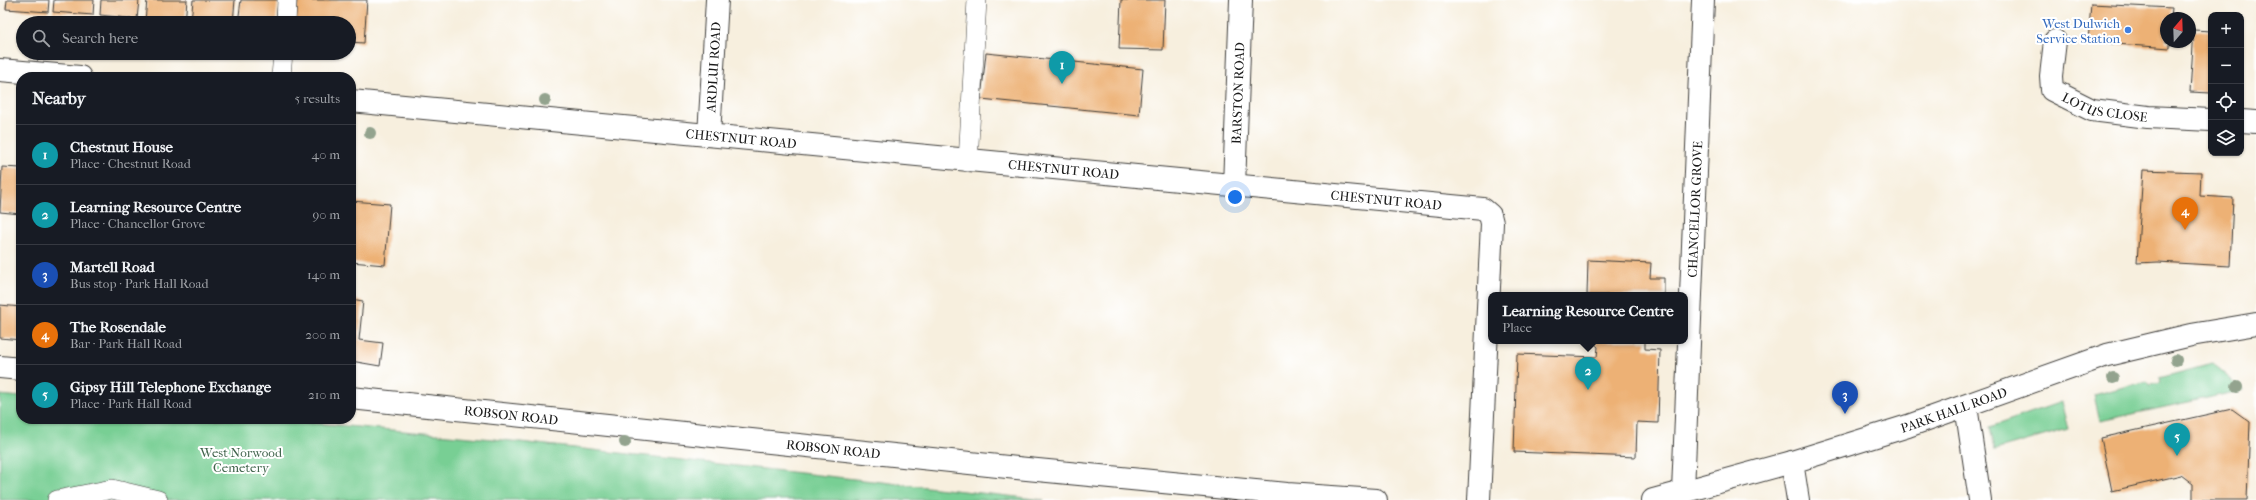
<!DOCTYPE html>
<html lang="en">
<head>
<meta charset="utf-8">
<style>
  :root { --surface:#171b24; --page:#242831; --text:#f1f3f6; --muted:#9ea1a6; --line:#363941; --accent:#8c9099 }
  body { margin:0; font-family:"IM FELL French Canon",serif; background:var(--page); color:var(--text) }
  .controls { position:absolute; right:12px; top:12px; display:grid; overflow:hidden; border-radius:8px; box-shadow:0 1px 3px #0004 }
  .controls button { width:36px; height:36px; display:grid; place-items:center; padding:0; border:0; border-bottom:1px solid var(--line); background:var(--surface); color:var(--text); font:20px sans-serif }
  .compass { position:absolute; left:2160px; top:12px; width:36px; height:36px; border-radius:50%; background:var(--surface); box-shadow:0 1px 3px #0004; rotate:19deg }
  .you { position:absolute; left:1235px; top:197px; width:14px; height:14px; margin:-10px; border:3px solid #fff; border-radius:50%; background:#1a73e8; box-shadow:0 0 0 6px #1a73e833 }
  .badge { display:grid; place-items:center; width:26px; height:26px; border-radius:50%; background:var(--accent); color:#fff; font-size:13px; font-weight:700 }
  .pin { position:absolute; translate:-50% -33px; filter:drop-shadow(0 1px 2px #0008) }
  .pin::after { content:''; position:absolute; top:21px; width:14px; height:12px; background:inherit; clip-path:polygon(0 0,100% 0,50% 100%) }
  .popup { position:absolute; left:1488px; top:292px; width:200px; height:52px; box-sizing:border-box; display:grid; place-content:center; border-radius:8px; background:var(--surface); filter:drop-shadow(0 1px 3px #0005); font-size:13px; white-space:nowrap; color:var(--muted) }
  .popup b { font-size:15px; color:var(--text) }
  .popup::after { content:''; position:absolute; left:50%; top:100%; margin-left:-8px; border:8px solid transparent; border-top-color:var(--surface) }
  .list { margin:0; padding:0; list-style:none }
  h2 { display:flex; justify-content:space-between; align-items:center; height:52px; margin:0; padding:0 16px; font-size:17px }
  h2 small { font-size:13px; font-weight:400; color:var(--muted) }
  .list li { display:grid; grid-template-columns:26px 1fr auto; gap:12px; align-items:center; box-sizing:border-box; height:60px; padding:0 16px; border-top:1px solid var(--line) }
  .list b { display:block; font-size:15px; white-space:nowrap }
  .list p { margin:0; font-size:13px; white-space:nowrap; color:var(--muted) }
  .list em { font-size:13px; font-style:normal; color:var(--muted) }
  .icon { flex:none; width:22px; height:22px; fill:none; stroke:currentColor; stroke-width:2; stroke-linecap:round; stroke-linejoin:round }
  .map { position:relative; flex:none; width:2256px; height:500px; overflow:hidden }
  .search { position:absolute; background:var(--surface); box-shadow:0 1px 3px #0004; left:16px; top:16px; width:340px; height:44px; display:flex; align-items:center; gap:10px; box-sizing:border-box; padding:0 14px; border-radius:22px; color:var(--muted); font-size:15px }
  .panel { position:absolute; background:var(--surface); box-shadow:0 1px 3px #0004; left:16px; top:72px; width:340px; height:352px; border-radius:16px }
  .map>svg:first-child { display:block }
  .green { fill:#78cf94; stroke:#4a7658 }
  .building { fill:#edb174 }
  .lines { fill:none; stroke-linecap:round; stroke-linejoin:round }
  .service-casing { stroke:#3d3c39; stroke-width:20 }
  .minor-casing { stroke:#3d3c39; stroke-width:24 }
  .tertiary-casing { stroke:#3d3c39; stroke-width:24 }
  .service { stroke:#fff; stroke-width:19 }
  .minor { stroke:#fff; stroke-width:22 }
  .tertiary { stroke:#fff; stroke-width:22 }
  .tree { fill:#93a38e }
  .shop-dot { fill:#3f7fe0; stroke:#fff; stroke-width:1.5 }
  .labels { text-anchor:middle; stroke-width:4; stroke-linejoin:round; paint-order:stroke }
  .shop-label { font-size:13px; fill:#366cbe; stroke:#fff; text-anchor:end }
  .street-label { font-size:13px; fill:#1c1c1c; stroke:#fff }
  .park-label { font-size:13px; fill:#41644c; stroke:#fff }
</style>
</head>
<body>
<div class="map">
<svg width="2256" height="500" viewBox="0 0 2256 500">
  <rect width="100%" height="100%" fill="#fff"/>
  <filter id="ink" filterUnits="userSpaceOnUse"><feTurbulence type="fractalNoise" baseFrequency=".025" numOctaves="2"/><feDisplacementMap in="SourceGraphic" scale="8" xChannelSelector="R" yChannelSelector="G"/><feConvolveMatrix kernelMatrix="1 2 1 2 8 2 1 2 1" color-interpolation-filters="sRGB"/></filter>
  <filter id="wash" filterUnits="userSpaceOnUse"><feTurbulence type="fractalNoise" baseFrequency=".012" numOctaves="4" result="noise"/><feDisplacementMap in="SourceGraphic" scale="16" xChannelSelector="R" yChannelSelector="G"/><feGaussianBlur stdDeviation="0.9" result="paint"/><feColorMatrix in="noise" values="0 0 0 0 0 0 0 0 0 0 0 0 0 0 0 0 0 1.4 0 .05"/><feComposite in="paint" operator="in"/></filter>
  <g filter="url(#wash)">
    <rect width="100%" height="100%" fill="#f7efde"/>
    <path class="green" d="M 2212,364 L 2244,390 L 2100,421 L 2094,395 L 2147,381 L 2149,385 L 2160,383 L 2159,378 Z
      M 0,395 L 21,397 L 21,419 L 268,419 L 493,439 L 1044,500 L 0,500 Z
      M 2061,402 L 2068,429 L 1995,450 L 1990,427 Z"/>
    <g id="blocks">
      <path class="building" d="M 7,0 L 49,0 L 48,12 L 6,9 Z
        M 54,0 L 94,0 L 93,15 L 53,12 Z
        M 101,0 L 139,0 L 137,19 L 100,15 Z
        M 147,0 L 187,0 L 185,23 L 145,21 Z
        M 193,0 L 235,0 L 233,23 L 191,23 Z
        M 241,0 L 278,0 L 276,23 L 238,23 Z
        M 297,0 L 367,0 L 364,43 L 349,42 L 349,23 L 295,23 Z
        M 1121,0 L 1165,0 L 1163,50 L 1119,49 Z
        M 2091,4 L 2172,8 L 2171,18 L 2166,18 L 2166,42 L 2170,42 L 2170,48 L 2088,42 Z
        M 2194,30 L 2211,31 L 2211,93 L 2190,92 Z
        M 986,53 L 1143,69 L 1139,115 L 981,99 Z
        M 2,167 L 21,168 L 21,214 L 0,212 Z
        M 2143,170 L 2201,172 L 2200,196 L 2233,198 L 2230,266 L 2158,262 L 2137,263 Z
        M 351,201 L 390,204 L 385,265 L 351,262 Z
        M 1588,260 L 1651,263 L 1650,278 L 1664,278 L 1664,295 L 1587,295 Z
        M 351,299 L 363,301 L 359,340 L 383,343 L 380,366 L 351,361 Z
        M 0,305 L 21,307 L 21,340 L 0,338 Z
        M 1592,341 L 1645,341 L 1645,349 L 1660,350 L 1658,423 L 1637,422 L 1636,457 L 1514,452 L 1517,354 L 1597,357 L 1598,347 Z
        M 2232,409 L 2250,422 L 2247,500 L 2193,500 L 2193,484 L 2181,475 L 2112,491 L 2101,438 Z"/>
    </g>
  </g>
  <g filter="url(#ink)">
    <use href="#blocks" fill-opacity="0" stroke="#3d3c39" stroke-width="1"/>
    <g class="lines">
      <g class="service-casing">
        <path id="service" d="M 286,23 L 287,0
          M 281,77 L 283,53
          M 968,162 L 977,0
          M 57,500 L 112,489 L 158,500"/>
      </g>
      <g class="minor-casing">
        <g id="minor">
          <path id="s1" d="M 2055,41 L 2051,76 L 2052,90 L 2092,110 L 2148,117 L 2211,120"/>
          <path d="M 0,70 L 80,77"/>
          <path id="s2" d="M 351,101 L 1483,209 L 1490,215 L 1492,223 L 1479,500"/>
          <path d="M 2241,121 L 2256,122"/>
          <path id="s3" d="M 709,135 L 717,0"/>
          <path id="s4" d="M 1234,186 L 1241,0"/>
          <path d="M 1966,406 L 1980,500"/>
          <path d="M 1792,462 L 1798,500"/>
          <path id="s5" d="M 1683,491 L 1703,0"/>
        </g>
      </g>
      <g class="tertiary-casing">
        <g id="tertiary">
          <path d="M 0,367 L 21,369"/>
          <path id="s6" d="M 351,398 L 1027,469 L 1287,494 L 1376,500"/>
          <path id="s7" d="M 1653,500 L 1792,462 L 1908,426 L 2107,355 L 2191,335 L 2256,324"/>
        </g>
      </g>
      <use href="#service" class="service"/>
      <use href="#minor" class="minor"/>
      <use href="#tertiary" class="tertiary"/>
    </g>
    <g class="tree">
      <circle cx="545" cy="100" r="6"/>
      <circle cx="370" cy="133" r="6"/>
      <circle cx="2176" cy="360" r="6"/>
      <circle cx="2113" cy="378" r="6"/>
      <circle cx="2237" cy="387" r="6"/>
      <circle cx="625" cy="442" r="6"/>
    </g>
  </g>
  <circle class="shop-dot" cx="2128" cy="30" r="4"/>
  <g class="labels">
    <g class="shop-label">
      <text x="2120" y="28">West Dulwich<tspan x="2120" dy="15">Service Station</tspan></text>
    </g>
    <g class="street-label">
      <text dy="5" stroke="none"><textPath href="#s3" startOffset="68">ARDLUI ROAD</textPath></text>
      <text dy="5" stroke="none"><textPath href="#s4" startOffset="93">BARSTON ROAD</textPath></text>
      <text dy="5" stroke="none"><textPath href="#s1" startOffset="106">LOTUS CLOSE</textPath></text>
      <text dy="5" stroke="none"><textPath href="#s2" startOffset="392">CHESTNUT ROAD</textPath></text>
      <text dy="5" stroke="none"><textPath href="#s2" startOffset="716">CHESTNUT ROAD</textPath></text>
      <text dy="5" stroke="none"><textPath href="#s2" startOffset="1040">CHESTNUT ROAD</textPath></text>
      <text dy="5" stroke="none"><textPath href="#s5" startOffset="282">CHANCELLOR GROVE</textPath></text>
      <text dy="5" stroke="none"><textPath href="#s7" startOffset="314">PARK HALL ROAD</textPath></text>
      <text dy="5" stroke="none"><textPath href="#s6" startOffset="161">ROBSON ROAD</textPath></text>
      <text dy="5" stroke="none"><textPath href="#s6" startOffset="485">ROBSON ROAD</textPath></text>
    </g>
    <g class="park-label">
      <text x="241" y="457">West Norwood<tspan x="241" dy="15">Cemetery</tspan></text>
    </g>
  </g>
</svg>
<div class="controls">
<button>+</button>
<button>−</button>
<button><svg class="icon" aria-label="locate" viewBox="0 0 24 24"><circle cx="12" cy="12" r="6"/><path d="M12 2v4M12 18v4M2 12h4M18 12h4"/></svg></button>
<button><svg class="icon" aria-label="layers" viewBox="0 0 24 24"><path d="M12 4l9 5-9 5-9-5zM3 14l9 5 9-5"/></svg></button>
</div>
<svg class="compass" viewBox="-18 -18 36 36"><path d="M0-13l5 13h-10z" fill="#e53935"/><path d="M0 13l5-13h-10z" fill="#9ea1a6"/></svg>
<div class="you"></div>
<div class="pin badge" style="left:1062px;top:84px;background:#0f9aa8">1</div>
<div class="pin badge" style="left:1588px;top:390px;background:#0f9aa8">2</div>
<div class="popup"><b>Learning Resource Centre</b>Place</div>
<div class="pin badge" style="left:1845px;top:414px;background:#1a4fb4">3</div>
<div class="pin badge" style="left:2185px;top:230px;background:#e8710a">4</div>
<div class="pin badge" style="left:2177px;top:456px;background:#0f9aa8">5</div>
<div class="search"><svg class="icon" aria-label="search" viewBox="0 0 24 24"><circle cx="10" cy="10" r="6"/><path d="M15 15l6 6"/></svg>Search here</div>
<section class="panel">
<h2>Nearby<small>5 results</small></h2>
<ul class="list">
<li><span class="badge" style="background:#0f9aa8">1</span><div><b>Chestnut House</b><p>Place · Chestnut Road</p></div><em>40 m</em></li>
<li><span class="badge" style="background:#0f9aa8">2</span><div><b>Learning Resource Centre</b><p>Place · Chancellor Grove</p></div><em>90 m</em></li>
<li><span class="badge" style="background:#1a4fb4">3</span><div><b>Martell Road</b><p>Bus stop · Park Hall Road</p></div><em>140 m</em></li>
<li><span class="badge" style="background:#e8710a">4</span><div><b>The Rosendale</b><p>Bar · Park Hall Road</p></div><em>200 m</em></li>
<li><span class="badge" style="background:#0f9aa8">5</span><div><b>Gipsy Hill Telephone Exchange</b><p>Place · Park Hall Road</p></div><em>210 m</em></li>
</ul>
</section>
</div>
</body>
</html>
